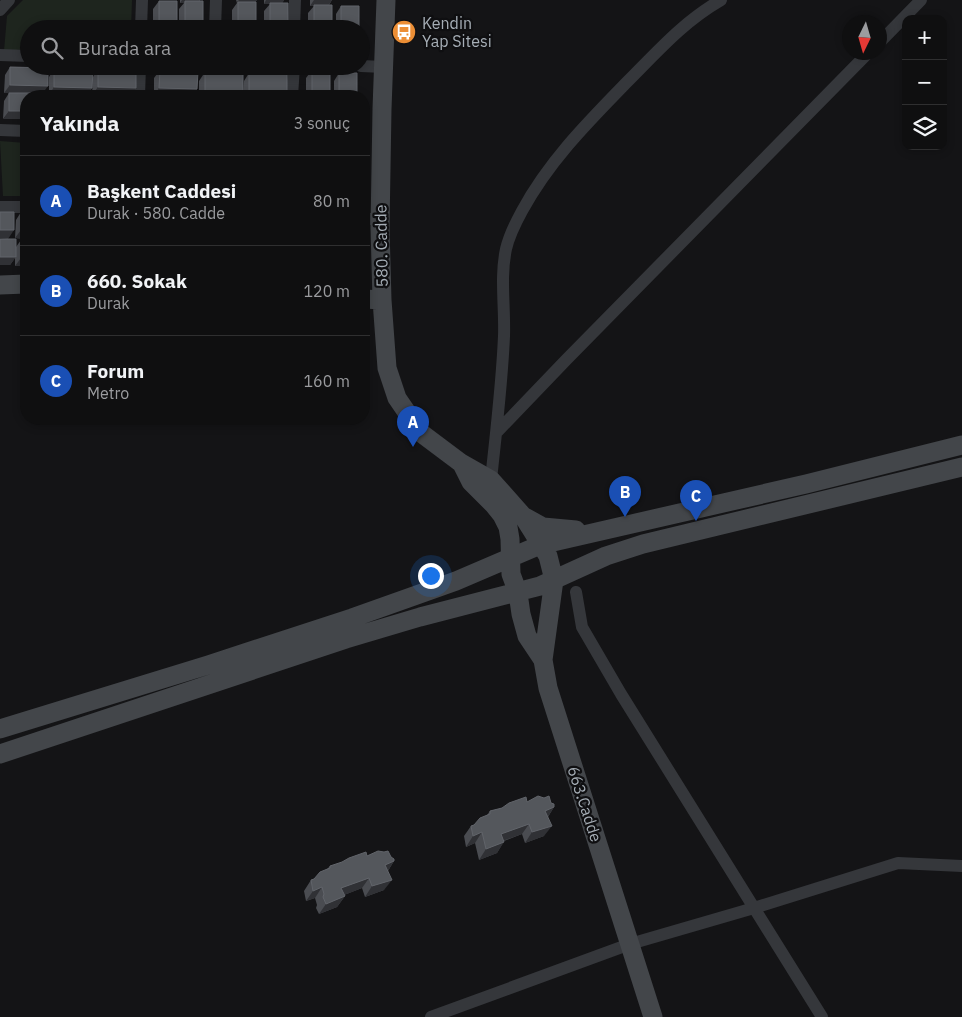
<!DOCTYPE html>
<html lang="tr">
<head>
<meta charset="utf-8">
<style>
  :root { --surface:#0f0f10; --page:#181819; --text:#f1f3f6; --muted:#9b9c9f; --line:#2f2f30; --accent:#ec8e35 }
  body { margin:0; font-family:"IBM Plex Sans",sans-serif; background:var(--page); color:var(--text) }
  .controls { position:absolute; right:15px; top:15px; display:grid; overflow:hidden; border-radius:10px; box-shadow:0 2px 8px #0003 }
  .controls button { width:45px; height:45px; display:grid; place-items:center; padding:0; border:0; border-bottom:1px solid var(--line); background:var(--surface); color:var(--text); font:25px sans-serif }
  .compass { position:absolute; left:842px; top:15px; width:45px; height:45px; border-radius:50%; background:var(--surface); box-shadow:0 2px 8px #0003; rotate:185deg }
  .you { position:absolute; left:430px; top:575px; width:18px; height:18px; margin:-12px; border:4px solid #fff; border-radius:50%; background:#1a73e8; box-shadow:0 0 0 8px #1a73e833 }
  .badge { display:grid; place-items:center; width:32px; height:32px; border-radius:50%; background:var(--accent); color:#fff; font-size:16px; font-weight:700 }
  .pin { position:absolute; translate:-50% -41px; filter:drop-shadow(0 1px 2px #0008) }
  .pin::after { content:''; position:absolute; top:26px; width:18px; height:15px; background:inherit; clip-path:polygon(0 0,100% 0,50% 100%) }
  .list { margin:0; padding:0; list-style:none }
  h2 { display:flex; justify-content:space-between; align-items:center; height:65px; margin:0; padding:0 20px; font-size:21px }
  h2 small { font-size:16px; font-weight:400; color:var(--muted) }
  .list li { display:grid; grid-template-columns:32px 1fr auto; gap:15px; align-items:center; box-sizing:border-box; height:90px; padding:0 20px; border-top:1px solid var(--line) }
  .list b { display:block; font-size:19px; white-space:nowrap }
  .list p { margin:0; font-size:16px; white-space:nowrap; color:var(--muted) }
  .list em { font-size:16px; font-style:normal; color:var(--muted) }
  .icon { flex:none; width:28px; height:28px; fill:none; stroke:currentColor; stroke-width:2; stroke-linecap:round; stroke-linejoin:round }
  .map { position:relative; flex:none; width:962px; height:1017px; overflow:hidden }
  .search { position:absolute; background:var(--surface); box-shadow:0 2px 8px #0003; left:20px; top:20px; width:350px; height:55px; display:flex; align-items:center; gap:12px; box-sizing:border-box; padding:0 18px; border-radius:28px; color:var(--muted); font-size:19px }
  .panel { position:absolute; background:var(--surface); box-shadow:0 2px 8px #0003; left:20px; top:90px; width:350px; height:335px; border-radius:20px }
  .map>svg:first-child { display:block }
  .green { fill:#1e251e }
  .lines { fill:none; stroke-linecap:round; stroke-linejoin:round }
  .street { stroke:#35373b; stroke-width:12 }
  .secondary { stroke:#43464a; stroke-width:19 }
  .wall { fill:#4a4c51 }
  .shaded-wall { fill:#303135 }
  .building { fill:#54575c; stroke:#61646a }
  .labels { text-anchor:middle; stroke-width:4.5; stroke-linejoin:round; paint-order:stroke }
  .poi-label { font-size:16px; fill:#a6aeb6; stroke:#0f0f11; text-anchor:start }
  .street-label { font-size:16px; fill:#a6aeb6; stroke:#0f0f11 }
</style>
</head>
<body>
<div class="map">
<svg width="962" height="1017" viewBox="0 0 962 1017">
  <rect width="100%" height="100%" fill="#141416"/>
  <path class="green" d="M 23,0 L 132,0 L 131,29 L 29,29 L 29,49 L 4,51 L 7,16 Z
    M 0,141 L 26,143 L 26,196 L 3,196 Z"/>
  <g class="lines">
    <path class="street" d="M 0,10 L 9,0
      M 141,29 L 142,0
      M 215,29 L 216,0
      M 294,29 L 295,0
      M 880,42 L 921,0
      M 0,55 L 29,56
      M 361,66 L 384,67
      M 139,96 L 140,66
      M 292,96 L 294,66
      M 0,130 L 26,131
      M 0,207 L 26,207
      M 364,219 L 380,219
      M 496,433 L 566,360 L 869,52
      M 491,480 C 496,432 502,384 504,336 C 505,307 500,277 506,249 C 509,236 516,222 522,211 C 549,161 588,122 627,82 C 658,51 683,22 721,0
      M 576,592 L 582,627 L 621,694 L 822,1017
      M 431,1017 L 630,944 L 754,908 L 898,863 L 962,866"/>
    <path class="secondary" d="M 386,0 L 382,109 L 380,228 L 382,300 L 387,368 L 397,398 L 421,433 L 461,463 L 491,480 L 523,516 L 548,556 L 554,580 L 543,660
      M 0,285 L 26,284
      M 364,299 L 382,300
      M 462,464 L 471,482 L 494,505 L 502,515 L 508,527 L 510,539 L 511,574 L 518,593 L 521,614 L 527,636 L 543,660 L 548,688 L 653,1017
      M 523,516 L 543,527 L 576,530
      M 0,729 L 208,665 L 352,618 L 456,581 L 540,545 L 806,484 L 962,445
      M 0,754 L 346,639 L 420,617 L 540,586 L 606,556 L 643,544 L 962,467"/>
  </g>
  <path class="wall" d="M 180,0 L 200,0 L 200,1 L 203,29 L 179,29 L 179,9 L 184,3 L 180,3 Z
    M 236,0 L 257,0 L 255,2 L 256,29 L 232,29 L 232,10 L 237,3 Z
    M 264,0 L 284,0 L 282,3 L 288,29 L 264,29 L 264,11 L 270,4 L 264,4 Z
    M 310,0 L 332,0 L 329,5 L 332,29 L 308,29 L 308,13 L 314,6 L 310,6 Z
    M 159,1 L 177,29 L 153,29 L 153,9 Z
    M 341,6 L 359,29 L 336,29 L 336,14 Z
    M 10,67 L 48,68 L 3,119 L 4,101 L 9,93 L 4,93 L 5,75 Z
    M 54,69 L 92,88 L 88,94 L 92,96 L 51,96 L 52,95 L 49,95 L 49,77 Z
    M 98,69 L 130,96 L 136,96 L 98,96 L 92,95 L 93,77 Z
    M 160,70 L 197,89 L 192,96 L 154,96 L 154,78 Z
    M 312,70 L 330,96 L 306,96 L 306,78 Z
    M 205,72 L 243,92 L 239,96 L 199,96 L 199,81 Z
    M 249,73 L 287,92 L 284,96 L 243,96 L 244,81 Z
    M 339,73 L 357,96 L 334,96 L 334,81 Z
    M 21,212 L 26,239 L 15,238 L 16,220 Z
    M 0,239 L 16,247 L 21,240 L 26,266 L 15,266 L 15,258 L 10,265 L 0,265 Z
    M 527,802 L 551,803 L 554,807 L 548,817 L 544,836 L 525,843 L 522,834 L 504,841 L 497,853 L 479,860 L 475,843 L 466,847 L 464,836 L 471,826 L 474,825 L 487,815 L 490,811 Z
    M 367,856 L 391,857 L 394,861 L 388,871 L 384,890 L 365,897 L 362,888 L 344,895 L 345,896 L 337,907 L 319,914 L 316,908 L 317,905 L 315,898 L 306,901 L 304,891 L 311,880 L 314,879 L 327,869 L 330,866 Z"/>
  <path class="shaded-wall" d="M 182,0 L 200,0 L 198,3 L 185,1 L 184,3 L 180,3 Z
    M 239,0 L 257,0 L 254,3 L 238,2 L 236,3 Z
    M 266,0 L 284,0 L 282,4 L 264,4 Z
    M 314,0 L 332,0 L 328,6 L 310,6 Z
    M 10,85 L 48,86 L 42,94 L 4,93 Z
    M 54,87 L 92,88 L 86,96 L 54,93 L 52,95 L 49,95 Z
    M 98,87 L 136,88 L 130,96 L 92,95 Z
    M 159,88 L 197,89 L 192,96 L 154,96 Z
    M 205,91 L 243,92 L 239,96 L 201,96 Z
    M 249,91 L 287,92 L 284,96 L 245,96 Z
    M 9,111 L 26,111 L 26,119 L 3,119 Z
    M 0,230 L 14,230 L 8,239 L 0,238 Z
    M 21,230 L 26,230 L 26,239 L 15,238 Z
    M 0,257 L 16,257 L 10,265 L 0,265 Z
    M 21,258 L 26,258 L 26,266 L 15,266 Z
    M 554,807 L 547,818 L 545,811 Z
    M 529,824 L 522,834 L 494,844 L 501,834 Z
    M 552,826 L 544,836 L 525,843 L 532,832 Z
    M 482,832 L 475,843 L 466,847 L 473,836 Z
    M 504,842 L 497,853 L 479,860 L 486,849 Z
    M 394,861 L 387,872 L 385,865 Z
    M 369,878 L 362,888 L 334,899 L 341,888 Z
    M 392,880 L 384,890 L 365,897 L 372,886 Z
    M 322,887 L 315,898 L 306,901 L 313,891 Z
    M 345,896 L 337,907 L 319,914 L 326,904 Z"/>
  <path class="building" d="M 159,1 L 177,1 L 177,29 L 159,29 Z
    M 185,1 L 203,1 L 203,29 L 185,29 Z
    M 238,2 L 256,2 L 256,29 L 238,29 Z
    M 270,3 L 288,3 L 288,29 L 270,29 Z
    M 314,5 L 332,5 L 332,29 L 314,29 Z
    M 341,6 L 359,6 L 359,29 L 341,29 Z
    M 10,67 L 48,68 L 48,86 L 10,85 Z
    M 54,69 L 93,70 L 92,88 L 54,87 Z
    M 98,69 L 136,70 L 136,88 L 98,87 Z
    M 160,70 L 198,71 L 197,89 L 159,88 Z
    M 312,70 L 330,71 L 330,96 L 312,96 Z
    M 205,72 L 243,73 L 243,92 L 205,91 Z
    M 249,73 L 287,74 L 287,92 L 249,91 Z
    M 339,73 L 357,73 L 357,96 L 339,96 Z
    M 9,93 L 47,93 L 47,96 L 26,96 L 26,111 L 9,111 Z
    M 54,93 L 92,94 L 92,96 L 53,96 Z
    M 98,95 L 136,96 L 98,96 Z
    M 0,212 L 14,212 L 14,230 L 0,230 Z
    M 21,212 L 26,212 L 26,230 L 21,230 Z
    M 0,239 L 16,239 L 16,257 L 0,257 Z
    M 21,240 L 26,240 L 26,258 L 21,258 Z
    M 538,796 L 544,798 L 549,796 L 551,803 L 554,804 L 554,807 L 545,811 L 552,826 L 532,832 L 529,824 L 501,834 L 504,842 L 486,849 L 482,832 L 473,836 L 471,826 L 474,825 L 480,818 L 490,814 L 490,811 L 502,808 L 509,803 L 526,797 L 527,802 Z
    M 378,851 L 384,852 L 388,851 L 391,857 L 394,859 L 394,861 L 385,865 L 392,880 L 372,886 L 369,878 L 341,888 L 345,896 L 326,904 L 323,897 L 324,894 L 322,887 L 313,891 L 311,880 L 314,879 L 320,872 L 330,868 L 330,866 L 342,862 L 349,858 L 366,852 L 367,856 Z"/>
  <defs>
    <g id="bus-disc" transform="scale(1.25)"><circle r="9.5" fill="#ec8e35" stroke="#0f0f11"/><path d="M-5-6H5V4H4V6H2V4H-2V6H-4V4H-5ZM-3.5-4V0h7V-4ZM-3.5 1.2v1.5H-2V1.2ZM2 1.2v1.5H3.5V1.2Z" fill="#fff"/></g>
  </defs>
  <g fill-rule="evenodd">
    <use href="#bus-disc" x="404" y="32"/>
  </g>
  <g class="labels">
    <g class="poi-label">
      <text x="422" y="29">Kendin<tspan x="422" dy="18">Yap Sitesi</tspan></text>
    </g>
    <g class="street-label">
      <text transform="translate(381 246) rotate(-91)" y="6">580. Cadde</text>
      <text transform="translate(585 804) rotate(72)" y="6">663.Cadde</text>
    </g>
  </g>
</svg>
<div class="controls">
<button>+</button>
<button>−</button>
<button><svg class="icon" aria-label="layers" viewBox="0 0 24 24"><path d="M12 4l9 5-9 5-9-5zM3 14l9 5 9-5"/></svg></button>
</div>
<svg class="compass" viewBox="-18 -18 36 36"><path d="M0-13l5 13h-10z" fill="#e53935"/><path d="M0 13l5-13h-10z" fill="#9b9c9f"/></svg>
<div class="you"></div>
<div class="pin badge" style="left:413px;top:447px;background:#1a4fb4">A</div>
<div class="pin badge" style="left:625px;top:517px;background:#1a4fb4">B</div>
<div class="pin badge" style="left:696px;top:521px;background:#1a4fb4">C</div>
<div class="search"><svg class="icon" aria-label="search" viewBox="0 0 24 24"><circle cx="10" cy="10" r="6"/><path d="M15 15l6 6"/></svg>Burada ara</div>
<section class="panel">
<h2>Yakında<small>3 sonuç</small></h2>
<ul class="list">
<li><span class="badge" style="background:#1a4fb4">A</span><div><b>Başkent Caddesi</b><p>Durak · 580. Cadde</p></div><em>80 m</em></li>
<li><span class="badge" style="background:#1a4fb4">B</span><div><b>660. Sokak</b><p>Durak</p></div><em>120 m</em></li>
<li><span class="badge" style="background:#1a4fb4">C</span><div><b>Forum</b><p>Metro</p></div><em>160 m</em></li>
</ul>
</section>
</div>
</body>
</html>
